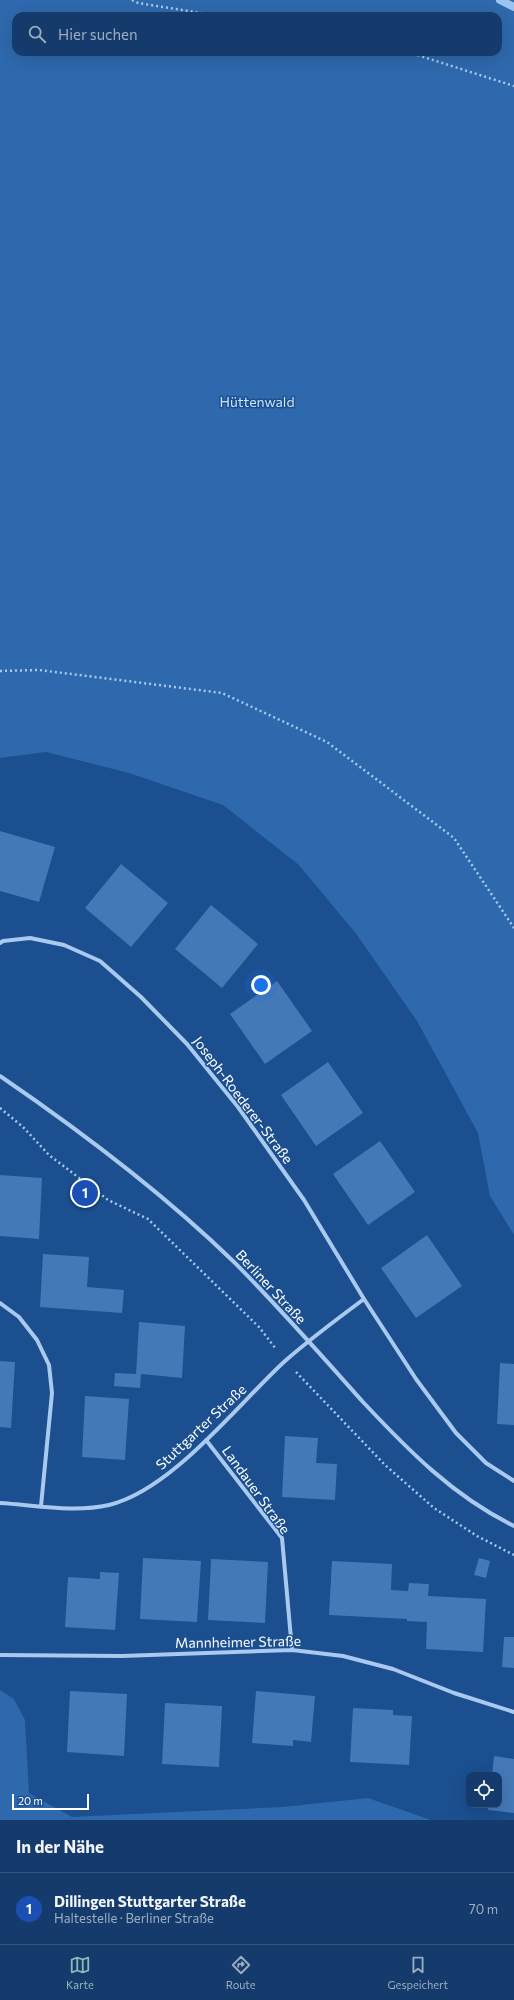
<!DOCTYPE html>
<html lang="de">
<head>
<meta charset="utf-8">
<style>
  :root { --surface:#143b6b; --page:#1d4271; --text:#f1f3f6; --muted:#9dadc1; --line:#33557e; --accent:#8bbbb9 }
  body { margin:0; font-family:Commissioner,sans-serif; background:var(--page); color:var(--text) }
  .controls { position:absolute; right:12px; bottom:12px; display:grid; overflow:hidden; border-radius:8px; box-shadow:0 4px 16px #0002 }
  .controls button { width:36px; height:36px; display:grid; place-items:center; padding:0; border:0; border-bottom:1px solid var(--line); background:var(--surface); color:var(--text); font:20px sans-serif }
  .scale { position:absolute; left:12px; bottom:10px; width:77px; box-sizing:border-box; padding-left:4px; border:2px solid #fff; border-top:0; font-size:11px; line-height:14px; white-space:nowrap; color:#fff; -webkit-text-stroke:3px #1b4f8f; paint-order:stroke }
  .you { position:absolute; left:261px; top:985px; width:14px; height:14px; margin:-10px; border:3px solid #fff; border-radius:50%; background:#1a73e8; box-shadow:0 0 0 6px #1a73e833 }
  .badge { display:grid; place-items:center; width:26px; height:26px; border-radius:50%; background:var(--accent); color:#fff; font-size:13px; font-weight:700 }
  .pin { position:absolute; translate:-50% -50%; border:2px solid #fff; box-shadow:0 1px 4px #0006 }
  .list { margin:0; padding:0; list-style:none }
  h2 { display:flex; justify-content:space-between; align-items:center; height:52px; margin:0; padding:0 16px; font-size:17px }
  h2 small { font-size:13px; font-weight:400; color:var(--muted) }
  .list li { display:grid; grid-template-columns:26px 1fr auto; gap:12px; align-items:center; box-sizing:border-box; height:72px; padding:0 16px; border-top:1px solid var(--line) }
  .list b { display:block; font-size:15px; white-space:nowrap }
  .list p { margin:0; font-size:13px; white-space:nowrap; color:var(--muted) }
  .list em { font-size:13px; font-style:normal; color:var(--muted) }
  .icon { flex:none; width:22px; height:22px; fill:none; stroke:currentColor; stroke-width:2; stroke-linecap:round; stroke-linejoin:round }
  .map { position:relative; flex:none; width:514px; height:1820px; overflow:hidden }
  .search { position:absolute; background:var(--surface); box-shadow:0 4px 16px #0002; left:12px; right:12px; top:12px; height:44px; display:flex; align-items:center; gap:10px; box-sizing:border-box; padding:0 14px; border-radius:12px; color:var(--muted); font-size:15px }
  .sheet { height:124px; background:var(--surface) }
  nav { display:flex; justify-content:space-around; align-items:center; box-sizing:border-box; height:56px; border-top:1px solid var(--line); background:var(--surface); font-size:11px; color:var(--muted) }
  nav a { display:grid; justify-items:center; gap:2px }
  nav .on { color:var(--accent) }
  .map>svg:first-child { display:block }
  .green { fill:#2e69ad; fill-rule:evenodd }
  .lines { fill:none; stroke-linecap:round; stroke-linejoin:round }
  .stream { stroke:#9cc4f0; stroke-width:8 }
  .building { fill:#4478b7 }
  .path { stroke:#a9c9ee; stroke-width:2.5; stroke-dasharray:2 3; stroke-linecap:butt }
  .street { stroke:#a9c9ee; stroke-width:4 }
  .labels { text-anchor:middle; stroke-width:3; stroke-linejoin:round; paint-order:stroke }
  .park-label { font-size:14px; fill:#cfe3fa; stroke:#1b4f8f }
  .street-label { font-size:14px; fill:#fff; stroke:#1b4f8f }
</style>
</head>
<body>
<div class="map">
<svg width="514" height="1820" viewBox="0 0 514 1820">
  <rect width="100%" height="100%" fill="#1b4f8f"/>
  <path class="green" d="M 0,0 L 514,0 L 514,1235 L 490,1196 L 478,1133 L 417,1021 L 357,935 L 299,865 L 223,805 L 129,773 L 46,752 L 0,758 ZM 16,16 L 498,16 L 498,52 L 16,52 Z
    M 0,1690 L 14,1699 L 25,1720 L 29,1793 L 72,1817 L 283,1807 L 368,1798 L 431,1820 L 0,1820 Z"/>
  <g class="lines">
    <path class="stream" d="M 500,0 L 514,7"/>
  </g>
  <path class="building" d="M 0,831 L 55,847 L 39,902 L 0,891 Z
    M 121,864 L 168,903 L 131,947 L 85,908 Z
    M 211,905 L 258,944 L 222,988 L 175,949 Z
    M 277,981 L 312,1031 L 265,1064 L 230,1014 Z
    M 328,1062 L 363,1113 L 316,1146 L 281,1095 Z
    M 380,1141 L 415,1192 L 368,1225 L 333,1174 Z
    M 0,1175 L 42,1178 L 39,1239 L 0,1236 Z
    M 427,1235 L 462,1286 L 416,1318 L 381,1268 Z
    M 43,1254 L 89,1257 L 87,1287 L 124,1290 L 122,1313 L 40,1307 Z
    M 139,1322 L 185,1326 L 182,1378 L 141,1374 L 140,1388 L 114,1386 L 115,1373 L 136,1374 Z
    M 0,1361 L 15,1362 L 11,1428 L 0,1427 Z
    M 500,1363 L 514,1364 L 514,1425 L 497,1424 Z
    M 85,1396 L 129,1399 L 125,1460 L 82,1457 Z
    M 285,1436 L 318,1438 L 316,1463 L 337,1464 L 335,1500 L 282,1497 Z
    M 143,1558 L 201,1561 L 197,1622 L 140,1619 Z
    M 479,1558 L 490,1561 L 486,1578 L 474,1575 Z
    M 211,1559 L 268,1562 L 265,1623 L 208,1620 Z
    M 332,1561 L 392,1564 L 391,1590 L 408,1591 L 409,1583 L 429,1584 L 428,1596 L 486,1599 L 483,1652 L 426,1649 L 427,1622 L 407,1621 L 407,1619 L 329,1615 Z
    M 100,1572 L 119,1573 L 115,1630 L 65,1627 L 68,1577 L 100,1579 Z
    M 504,1637 L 514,1637 L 514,1668 L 502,1667 Z
    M 70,1691 L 127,1694 L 124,1756 L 67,1752 Z
    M 256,1691 L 315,1696 L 311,1742 L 293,1740 L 293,1746 L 252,1743 Z
    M 165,1703 L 222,1706 L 219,1767 L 162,1764 Z
    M 353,1708 L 393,1710 L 393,1715 L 412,1716 L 409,1765 L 350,1762 Z
    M 494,1756 L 514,1759 L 514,1813 L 488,1810 L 488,1805 L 499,1805 L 499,1775 L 492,1775 Z"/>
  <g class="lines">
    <path class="path" d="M 132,0 L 138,3 L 220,16
      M 408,52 L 514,86
      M 0,671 L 39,670 L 222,693 L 327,742 L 454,838 L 514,928
      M 0,1108 L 23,1127 L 49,1155 L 108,1200 L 148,1219 L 259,1327 L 276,1349
      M 296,1372 L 385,1465 L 434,1508 L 477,1536 L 514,1555"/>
    <path class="street" d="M 0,943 L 3,941 L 30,938 L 64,945 L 100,961 L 141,997 L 187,1044 L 238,1107 L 304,1200 L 364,1299 L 416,1379 L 456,1433 L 486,1463 L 514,1481
      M 0,1076 C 82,1132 163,1193 234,1262 C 279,1307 321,1355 363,1402 C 409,1451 453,1496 514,1526
      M 0,1303 L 19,1317 L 37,1340 L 49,1365 L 52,1393 L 41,1506
      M 206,1440 L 282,1538 L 292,1650
      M 0,1503 C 35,1505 74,1513 109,1505 C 172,1490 238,1404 285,1361 C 310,1339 337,1319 364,1299
      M 0,1655 L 122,1656 L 292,1650 L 343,1656 L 393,1669 L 454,1693 L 514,1712"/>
  </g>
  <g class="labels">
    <g class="park-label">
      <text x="257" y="407">Hüttenwald</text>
    </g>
    <g class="street-label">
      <text transform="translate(243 1100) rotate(53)" y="5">Joseph-Roederer-Straße</text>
      <text transform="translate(271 1287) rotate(47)" y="5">Berliner Straße</text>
      <text transform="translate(201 1427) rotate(-43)" y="5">Stuttgarter Straße</text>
      <text transform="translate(256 1490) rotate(54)" y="5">Landauer Straße</text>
      <text transform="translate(238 1642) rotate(-1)" y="5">Mannheimer Straße</text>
    </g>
  </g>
</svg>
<div class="controls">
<button><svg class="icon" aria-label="locate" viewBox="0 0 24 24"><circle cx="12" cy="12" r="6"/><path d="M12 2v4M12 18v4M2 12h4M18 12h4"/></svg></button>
</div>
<div class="scale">20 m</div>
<div class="you"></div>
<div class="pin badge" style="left:85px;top:1193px;background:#1a4fb4">1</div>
<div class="search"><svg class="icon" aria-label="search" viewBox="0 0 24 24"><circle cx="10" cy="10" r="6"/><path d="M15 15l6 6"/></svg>Hier suchen</div>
</div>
<section class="sheet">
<h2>In der Nähe<small></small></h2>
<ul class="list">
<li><span class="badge" style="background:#1a4fb4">1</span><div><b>Dillingen Stuttgarter Straße</b><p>Haltestelle · Berliner Straße</p></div><em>70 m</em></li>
</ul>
</section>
<nav>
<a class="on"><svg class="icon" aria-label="map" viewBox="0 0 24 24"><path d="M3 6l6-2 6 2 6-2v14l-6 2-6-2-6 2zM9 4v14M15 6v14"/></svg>Karte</a>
<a><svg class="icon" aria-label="directions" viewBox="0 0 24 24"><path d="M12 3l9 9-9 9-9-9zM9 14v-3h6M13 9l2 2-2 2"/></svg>Route</a>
<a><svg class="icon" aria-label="saved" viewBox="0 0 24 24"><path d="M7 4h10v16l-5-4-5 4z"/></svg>Gespeichert</a>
</nav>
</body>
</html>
